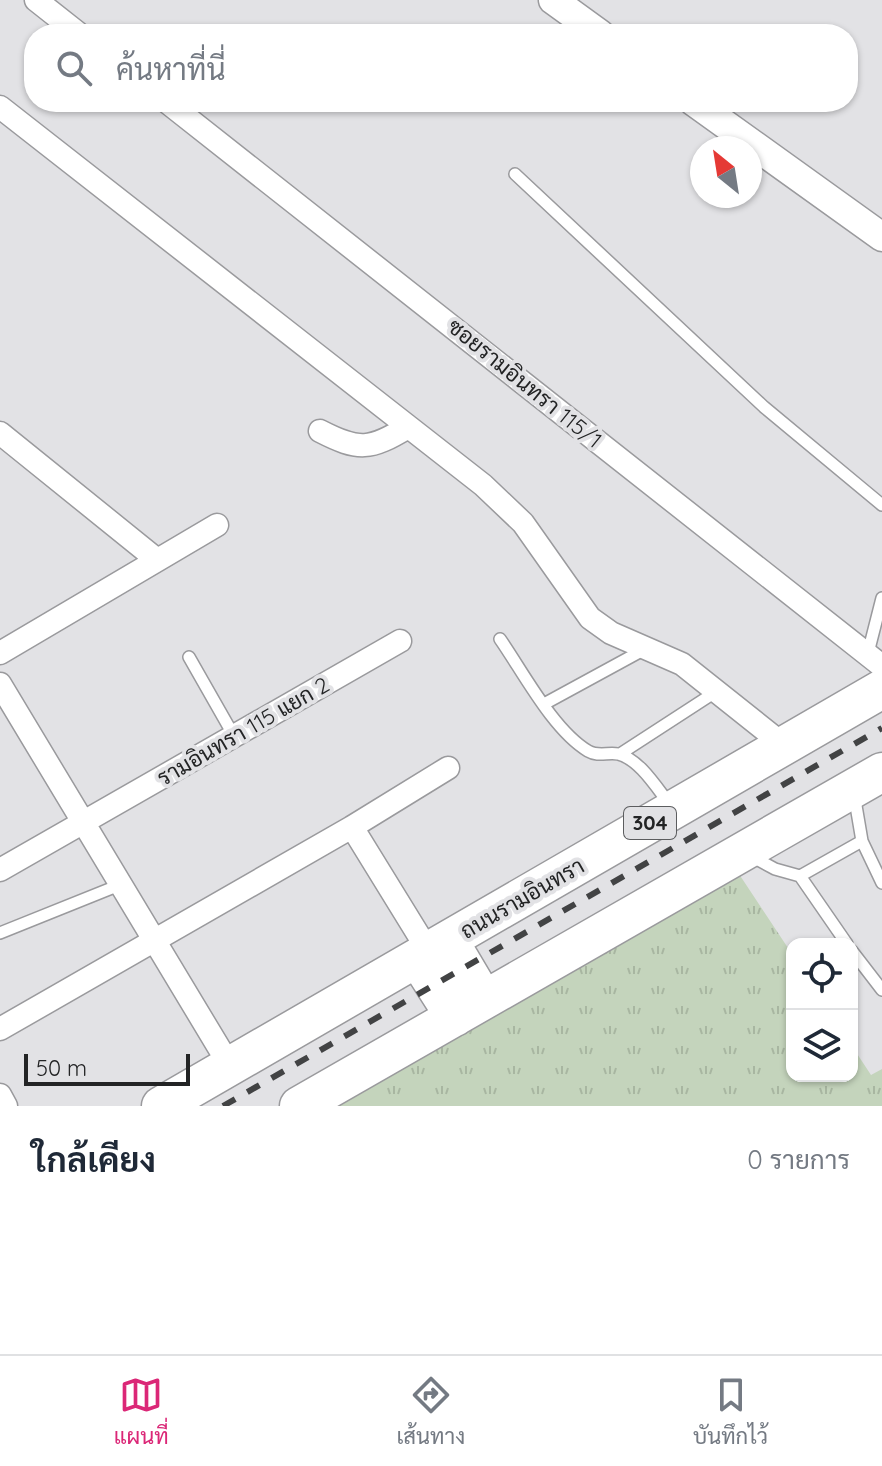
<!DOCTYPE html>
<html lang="th">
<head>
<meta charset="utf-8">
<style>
  :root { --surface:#fff; --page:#f6f6f7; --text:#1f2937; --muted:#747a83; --line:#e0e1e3; --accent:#db2777 }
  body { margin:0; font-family:Quicksand,Sarabun,sans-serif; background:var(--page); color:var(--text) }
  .controls { position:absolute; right:24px; bottom:24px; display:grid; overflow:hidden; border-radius:16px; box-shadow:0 2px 6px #0004 }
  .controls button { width:72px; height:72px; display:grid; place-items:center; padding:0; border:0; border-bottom:2px solid var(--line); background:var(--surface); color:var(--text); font:40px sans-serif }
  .compass { position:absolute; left:690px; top:136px; width:72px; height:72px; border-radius:50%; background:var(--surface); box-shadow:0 2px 6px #0004; rotate:330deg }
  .scale { position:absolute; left:24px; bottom:20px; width:166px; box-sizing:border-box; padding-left:8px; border:4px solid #232425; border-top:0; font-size:22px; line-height:28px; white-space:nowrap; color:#232425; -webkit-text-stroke:6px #e2e2e5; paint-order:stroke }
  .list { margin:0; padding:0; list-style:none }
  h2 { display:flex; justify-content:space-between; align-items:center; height:104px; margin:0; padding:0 32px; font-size:34px }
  h2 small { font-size:26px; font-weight:400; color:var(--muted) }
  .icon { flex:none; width:44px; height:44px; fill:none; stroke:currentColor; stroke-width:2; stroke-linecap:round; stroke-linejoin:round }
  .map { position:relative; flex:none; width:882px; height:1106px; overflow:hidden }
  .search { position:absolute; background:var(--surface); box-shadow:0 2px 6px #0004; left:24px; right:24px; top:24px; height:88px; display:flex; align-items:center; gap:20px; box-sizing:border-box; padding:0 28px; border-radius:32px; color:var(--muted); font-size:30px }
  .sheet { height:248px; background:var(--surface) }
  nav { display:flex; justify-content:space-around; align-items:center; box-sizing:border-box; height:112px; border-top:2px solid var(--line); background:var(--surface); font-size:22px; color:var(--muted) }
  nav a { display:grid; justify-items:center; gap:4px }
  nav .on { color:var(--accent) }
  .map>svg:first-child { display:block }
  .grass { fill:url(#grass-tufts) }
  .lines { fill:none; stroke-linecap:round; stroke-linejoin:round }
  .service-casing { stroke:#9a9a9d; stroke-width:14 }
  .minor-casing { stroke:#9a9a9d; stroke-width:25 }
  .tertiary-casing { stroke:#9a9a9d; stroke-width:31 }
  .trunk-casing { stroke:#9a9a9d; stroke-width:41 }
  .service { stroke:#fff; stroke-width:11 }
  .minor { stroke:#fff; stroke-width:22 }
  .tertiary { stroke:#fff; stroke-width:28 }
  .trunk { stroke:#fff; stroke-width:38 }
  .rail { stroke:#424344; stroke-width:6; stroke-dasharray:14 14; stroke-linecap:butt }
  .labels { text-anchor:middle; stroke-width:8; stroke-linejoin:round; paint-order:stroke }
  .shield { fill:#e2e2e5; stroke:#5c5d5f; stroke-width:2 }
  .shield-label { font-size:20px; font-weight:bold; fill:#232425 }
  .street-label { font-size:22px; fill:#232425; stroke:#e2e2e5 }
</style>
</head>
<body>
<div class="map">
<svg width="882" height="1106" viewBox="0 0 882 1106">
  <defs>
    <pattern id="grass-tufts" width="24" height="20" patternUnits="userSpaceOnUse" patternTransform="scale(2)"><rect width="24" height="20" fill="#c4d4bc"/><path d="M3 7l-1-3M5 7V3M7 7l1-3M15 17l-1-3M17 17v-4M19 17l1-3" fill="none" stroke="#a8b6a1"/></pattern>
  </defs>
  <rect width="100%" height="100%" fill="#e2e2e5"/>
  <path class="grass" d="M 737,871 L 792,954 L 792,1076 L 852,1076 L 852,1046 L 871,1075 L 882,1069 L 882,1106 L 333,1106 Z"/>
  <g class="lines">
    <g class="service-casing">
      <path id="service" d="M 515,174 L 764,407 L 882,505
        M 500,639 C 523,672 553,730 588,751 C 598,757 608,752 618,754 C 640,759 658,790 671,806
        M 868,653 L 882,598
        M 189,657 L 234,736
        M 544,704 L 645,649
        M 620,754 L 717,691
        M 854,794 L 862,841 L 882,883
        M 751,856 L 775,869 L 800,876 L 847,944
        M 800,876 L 862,841
        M 0,933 L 122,884
        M 852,951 L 882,990"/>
    </g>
    <g class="minor-casing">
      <path id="minor" d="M 36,0 L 79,34
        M 167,102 L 882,666
        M 0,107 L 483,485 L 523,523 L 590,618 L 611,633 L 682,664 L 785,746
        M 320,431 C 359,451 370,450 408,427
        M 0,433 L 156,559
        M 0,653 L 217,525
        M 0,684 L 230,1066
        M 352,827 L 429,952
        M 0,870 L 400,641
        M 0,1029 L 352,827 L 448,768
        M 0,1095 L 6,1106"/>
    </g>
    <g class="tertiary-casing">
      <path id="tertiary" d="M 553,0 L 600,34
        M 694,102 L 882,237"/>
    </g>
    <g class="trunk-casing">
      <path id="trunk" d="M 449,941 L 484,1000
        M 418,959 L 455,1017
        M 161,1106 L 882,689
        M 299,1106 L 882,772"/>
    </g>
    <use href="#service" class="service"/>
    <use href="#minor" class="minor"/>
    <use href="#tertiary" class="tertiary"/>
    <use href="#trunk" class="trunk"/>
    <path class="rail" d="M 223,1106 L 882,728"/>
  </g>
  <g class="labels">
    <rect class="shield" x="624" y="807" width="52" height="32" rx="6"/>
    <g class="shield-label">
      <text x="650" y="830">304</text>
    </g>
    <g class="street-label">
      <text transform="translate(525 383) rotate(39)" y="8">ซอยรามอินทรา 115/1</text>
      <text transform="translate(243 731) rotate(-30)" y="8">รามอินทรา 115 แยก 2</text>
      <text transform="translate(522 898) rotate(-30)" y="8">ถนนรามอินทรา</text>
    </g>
  </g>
</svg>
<div class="controls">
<button><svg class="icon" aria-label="locate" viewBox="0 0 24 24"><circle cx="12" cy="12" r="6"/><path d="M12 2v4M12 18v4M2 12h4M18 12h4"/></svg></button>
<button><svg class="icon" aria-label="layers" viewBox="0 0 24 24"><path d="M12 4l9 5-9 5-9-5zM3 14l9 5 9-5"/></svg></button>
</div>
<svg class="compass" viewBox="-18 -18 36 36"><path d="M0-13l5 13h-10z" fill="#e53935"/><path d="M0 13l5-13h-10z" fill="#747a83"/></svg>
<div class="scale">50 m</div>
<div class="search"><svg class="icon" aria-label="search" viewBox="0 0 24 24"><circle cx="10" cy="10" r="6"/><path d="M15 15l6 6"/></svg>ค้นหาที่นี่</div>
</div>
<section class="sheet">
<h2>ใกล้เคียง<small>0 รายการ</small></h2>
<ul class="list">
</ul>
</section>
<nav>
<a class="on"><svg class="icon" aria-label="map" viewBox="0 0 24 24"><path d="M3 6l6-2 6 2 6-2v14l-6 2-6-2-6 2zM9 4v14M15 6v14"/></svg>แผนที่</a>
<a><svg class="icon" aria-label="directions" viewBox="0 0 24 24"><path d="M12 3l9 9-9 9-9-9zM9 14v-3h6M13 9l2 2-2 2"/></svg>เส้นทาง</a>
<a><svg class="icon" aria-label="saved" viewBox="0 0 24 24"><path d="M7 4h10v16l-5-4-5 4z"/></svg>บันทึกไว้</a>
</nav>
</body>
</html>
